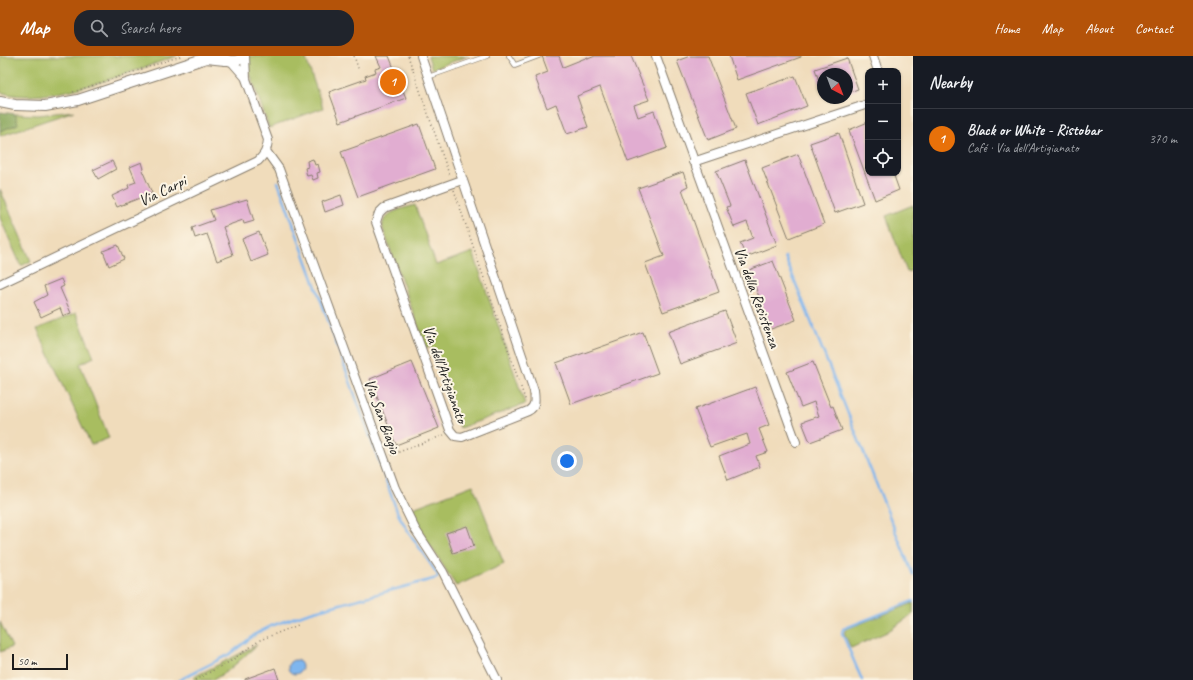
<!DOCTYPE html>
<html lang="en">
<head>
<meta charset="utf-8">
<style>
  :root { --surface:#171b24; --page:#20242c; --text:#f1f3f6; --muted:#9ea1a6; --line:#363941; --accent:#b45309 }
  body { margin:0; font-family:Caveat,sans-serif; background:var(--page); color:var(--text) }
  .controls { position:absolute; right:12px; top:12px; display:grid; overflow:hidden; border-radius:8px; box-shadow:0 1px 3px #0004 }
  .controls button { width:36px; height:36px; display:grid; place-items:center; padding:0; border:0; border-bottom:1px solid var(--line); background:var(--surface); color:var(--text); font:20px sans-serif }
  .compass { position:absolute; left:817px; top:12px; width:36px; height:36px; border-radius:50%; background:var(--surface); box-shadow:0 1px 3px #0004; rotate:138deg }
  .scale { position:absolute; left:12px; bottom:10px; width:56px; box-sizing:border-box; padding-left:4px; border:2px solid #1c1c1c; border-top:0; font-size:11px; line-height:14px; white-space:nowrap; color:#1c1c1c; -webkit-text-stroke:3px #fcf5e5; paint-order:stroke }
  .you { position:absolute; left:567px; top:405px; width:14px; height:14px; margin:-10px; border:3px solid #fff; border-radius:50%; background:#1a73e8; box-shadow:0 0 0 6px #1a73e833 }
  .badge { display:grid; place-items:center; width:26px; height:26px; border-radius:50%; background:var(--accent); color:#fff; font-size:13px; font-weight:700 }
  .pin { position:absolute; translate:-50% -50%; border:2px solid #fff; box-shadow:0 1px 4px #0006 }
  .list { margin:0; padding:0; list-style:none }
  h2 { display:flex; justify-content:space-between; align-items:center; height:52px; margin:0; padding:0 16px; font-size:17px }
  h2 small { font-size:13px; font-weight:400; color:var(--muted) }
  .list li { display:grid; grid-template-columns:26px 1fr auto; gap:12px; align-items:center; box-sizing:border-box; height:60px; padding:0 16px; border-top:1px solid var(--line) }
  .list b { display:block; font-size:15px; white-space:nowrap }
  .list p { margin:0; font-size:13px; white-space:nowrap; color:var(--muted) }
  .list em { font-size:13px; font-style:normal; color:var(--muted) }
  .icon { flex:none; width:22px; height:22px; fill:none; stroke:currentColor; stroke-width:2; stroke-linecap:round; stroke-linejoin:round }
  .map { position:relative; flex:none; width:913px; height:624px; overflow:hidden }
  header { display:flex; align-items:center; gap:24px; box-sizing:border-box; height:56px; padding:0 20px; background:var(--accent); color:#fff }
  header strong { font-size:19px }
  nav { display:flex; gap:22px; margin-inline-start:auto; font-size:14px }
  .search { width:280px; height:36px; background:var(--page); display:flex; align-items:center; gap:10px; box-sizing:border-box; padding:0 14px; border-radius:16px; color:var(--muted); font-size:15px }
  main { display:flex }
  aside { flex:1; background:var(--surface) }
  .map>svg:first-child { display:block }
  .green { fill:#a8bd61; stroke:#626c3e }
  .forest { fill:#86a457; stroke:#51603a }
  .water { fill:#7fb6ee; stroke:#4e6985 }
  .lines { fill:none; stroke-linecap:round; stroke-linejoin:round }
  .stream { stroke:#7fb6ee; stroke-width:2.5 }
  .building { fill:#e1add1 }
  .service-casing { stroke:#867c6c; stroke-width:5.5 }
  .minor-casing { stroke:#867c6c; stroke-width:10 }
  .tertiary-casing { stroke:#867c6c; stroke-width:12 }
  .path { stroke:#867c6c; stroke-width:1.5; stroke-dasharray:1 3; stroke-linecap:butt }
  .service { stroke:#fff; stroke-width:4 }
  .minor { stroke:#fff; stroke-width:8 }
  .tertiary { stroke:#fff; stroke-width:10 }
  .labels { text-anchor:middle; stroke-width:4; stroke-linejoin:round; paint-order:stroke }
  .street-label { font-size:16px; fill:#1c1c1c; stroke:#fcf5e5 }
</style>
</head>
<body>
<header>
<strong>Map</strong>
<div class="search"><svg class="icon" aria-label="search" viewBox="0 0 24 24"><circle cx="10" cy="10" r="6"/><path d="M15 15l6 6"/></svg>Search here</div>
<nav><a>Home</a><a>Map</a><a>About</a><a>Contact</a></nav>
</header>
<main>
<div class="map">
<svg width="913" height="624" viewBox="0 0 913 624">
  <rect width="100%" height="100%" fill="#fcf5e5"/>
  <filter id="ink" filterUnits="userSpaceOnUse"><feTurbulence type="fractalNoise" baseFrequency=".025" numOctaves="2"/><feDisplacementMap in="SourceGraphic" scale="8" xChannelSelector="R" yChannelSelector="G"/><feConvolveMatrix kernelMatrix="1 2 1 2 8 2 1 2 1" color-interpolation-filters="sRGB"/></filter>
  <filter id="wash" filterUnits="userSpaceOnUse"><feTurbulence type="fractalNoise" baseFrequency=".012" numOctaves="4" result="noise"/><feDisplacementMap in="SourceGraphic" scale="16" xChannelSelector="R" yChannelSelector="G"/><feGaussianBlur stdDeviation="0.9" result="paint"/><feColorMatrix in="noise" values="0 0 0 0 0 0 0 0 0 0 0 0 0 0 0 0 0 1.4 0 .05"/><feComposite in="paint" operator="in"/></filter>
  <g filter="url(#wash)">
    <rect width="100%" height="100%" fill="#f0dcbb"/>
    <path class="green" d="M 0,0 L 177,0 C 132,15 45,52 0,36 Z
      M 249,0 L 305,0 L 323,52 L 269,72 L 248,12 L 247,6 Z
      M 428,0 L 468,0 L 432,13 Z
      M 74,55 L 0,80 L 0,75 L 18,68 L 15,58 L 38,59 Z
      M 0,133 L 31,205 L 21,210 L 0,162 Z
      M 415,149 L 436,209 L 473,196 L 525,348 L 460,372 L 431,290 L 426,292 L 383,173 C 380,156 402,153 415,149 Z
      M 913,149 L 913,214 L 907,216 L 886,160 Z
      M 76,257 L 94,301 L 80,308 L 109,382 L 91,389 L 37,273 Z
      M 473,429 L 504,508 L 456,530 L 408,454 Z
      M 913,547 L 913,558 L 887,576 L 851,592 L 844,577 L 846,573 Z
      M 0,566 L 12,591 L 0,596 Z
      M 257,589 L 229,614 L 213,624 L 196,624 L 194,621 Z"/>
    <path class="forest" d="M 0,56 L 15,58 L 18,68 L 0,75 Z"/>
    <path class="water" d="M288 611a7 7 0 1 1 14 0a7 7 0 1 1-14 0Z"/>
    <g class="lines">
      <path class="stream" d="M 785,201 L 913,519
        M 179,624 L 230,598 L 257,577 L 271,570 L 307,557 L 437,522 L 438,519 L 408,475 L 398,458 L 278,126
        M 862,624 L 842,577 L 843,573 L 913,545"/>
    </g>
    <g id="blocks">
      <path class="building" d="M 376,0 L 389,0 L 406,42 L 340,66 L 329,36 L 366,23 L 365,20 L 376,16 L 375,13 L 381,11 Z
        M 542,0 L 559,0 L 563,11 L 588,1 L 588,3 L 595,0 L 631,0 L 649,44 L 634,49 L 638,61 L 654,55 L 667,92 L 628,106 L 600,31 L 577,40 L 588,71 L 567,78 L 556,48 L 547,52 L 535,21 L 548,16 Z
        M 690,0 L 708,0 L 736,73 L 708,84 L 677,5 Z
        M 729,0 L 801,0 L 801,1 L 737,24 Z
        M 847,2 L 858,33 L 847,37 L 847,18 L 823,18 L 822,34 L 815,13 Z
        M 795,20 L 807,50 L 758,69 L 746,37 Z
        M 868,66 L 868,117 L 893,117 L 899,134 L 875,144 L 849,74 Z
        M 419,68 L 435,113 L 358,141 L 341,96 Z
        M 839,77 L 863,147 L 835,157 L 810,87 Z
        M 798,98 L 824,168 L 789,182 L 762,112 Z
        M 313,103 L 315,109 L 318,108 L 320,116 L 317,117 L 318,122 L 313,124 L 311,119 L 307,120 L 305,112 L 308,111 L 307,105 Z
        M 745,104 L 777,189 L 746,201 L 740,187 L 753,182 L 747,166 L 734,171 L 726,151 L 730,150 L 716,115 Z
        M 112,105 L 116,113 L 98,123 L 93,114 Z
        M 142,106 L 144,113 L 142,114 L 152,137 L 117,151 L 112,140 L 129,132 L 128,129 L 136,126 L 130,111 Z
        M 683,116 L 688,130 L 682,133 L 719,236 L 663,256 L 645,207 L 664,200 L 638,132 Z
        M 341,139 L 344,149 L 325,156 L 322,146 Z
        M 247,143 L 254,165 L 244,168 L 243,164 L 223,171 L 233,199 L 217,205 L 207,178 L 195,182 L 192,172 L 214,164 L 210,154 Z
        M 259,176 L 268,199 L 251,206 L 242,183 Z
        M 118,189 L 124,203 L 109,210 L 103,195 Z
        M 773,205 L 796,264 L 771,273 L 749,214 Z
        M 61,223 L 64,230 L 60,232 L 71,257 L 63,260 L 60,252 L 41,261 L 34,246 L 47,239 L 44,230 Z
        M 725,255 L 737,287 L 680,308 L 668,276 Z
        M 643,276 L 658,317 L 571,348 L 556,307 Z
        M 412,306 L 439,372 L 396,389 L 370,323 Z
        M 813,306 L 831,351 L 833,350 L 842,374 L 810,386 L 802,366 L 819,360 L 814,346 L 801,351 L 787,316 Z
        M 755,331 L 769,369 L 759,373 L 768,396 L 756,400 L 760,411 L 728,424 L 719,400 L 750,388 L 747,378 L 710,391 L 695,353 Z
        M 467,470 L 474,490 L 453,497 L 446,477 Z
        M 275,612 L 279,624 L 245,624 L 245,623 Z"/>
    </g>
  </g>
  <g filter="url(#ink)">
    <use href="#blocks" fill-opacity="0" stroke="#867c6c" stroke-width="1"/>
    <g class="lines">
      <g class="service-casing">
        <path id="service" d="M 509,0 L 515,9 L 539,0
          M 428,21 L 487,0"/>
      </g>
      <g class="minor-casing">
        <path id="minor" d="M 421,0 L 534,335 C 535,343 536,351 528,355 L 462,381 L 455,380 L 450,374 L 376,166 L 379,157 L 384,152 L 462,124
          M 656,0 L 796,386
          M 873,0 L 878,15
          M 232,6 L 246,22
          M 266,95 L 279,113 L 395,432 L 415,473 L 443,516 L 497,624
          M 693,106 L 868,48
          M 0,228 L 258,105 C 265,98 267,94 268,84 L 246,23 L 245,0"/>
      </g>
      <g class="tertiary-casing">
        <path id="tertiary" d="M 221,0 C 228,6 237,7 244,0
          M 0,46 L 15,49 L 45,50 L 78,44 L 206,2 L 225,4"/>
      </g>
      <path class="path" d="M 354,0 L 359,15
        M 408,0 L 450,121
        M 73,36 L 181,0
        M 454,134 L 526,346
        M 391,399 L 444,379
        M 195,624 L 231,605 L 260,584 L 298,569"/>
      <use href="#service" class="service"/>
      <use href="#minor" class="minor"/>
      <use href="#tertiary" class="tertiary"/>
    </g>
  </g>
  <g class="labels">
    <g class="street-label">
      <text transform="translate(162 134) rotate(-26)" y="6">Via Carpi</text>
      <text transform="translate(758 241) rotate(70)" y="6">Via della Resistenza</text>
      <text transform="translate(446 318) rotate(70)" y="6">Via dell'Artigianato</text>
      <text transform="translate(383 360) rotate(70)" y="6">Via San Biagio</text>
    </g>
  </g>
</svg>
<div class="controls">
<button>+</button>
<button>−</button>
<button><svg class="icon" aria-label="locate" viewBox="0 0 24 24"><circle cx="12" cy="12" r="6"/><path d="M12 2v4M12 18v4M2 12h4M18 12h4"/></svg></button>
</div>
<svg class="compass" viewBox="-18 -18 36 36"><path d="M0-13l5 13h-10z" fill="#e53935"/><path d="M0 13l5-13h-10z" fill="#9ea1a6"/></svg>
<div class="scale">50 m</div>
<div class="you"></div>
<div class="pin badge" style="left:393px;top:26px;background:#e8710a">1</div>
</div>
<aside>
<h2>Nearby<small></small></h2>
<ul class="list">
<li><span class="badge" style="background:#e8710a">1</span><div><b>Black or White - Ristobar</b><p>Café · Via dell'Artigianato</p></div><em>370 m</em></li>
</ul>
</aside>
</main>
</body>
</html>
